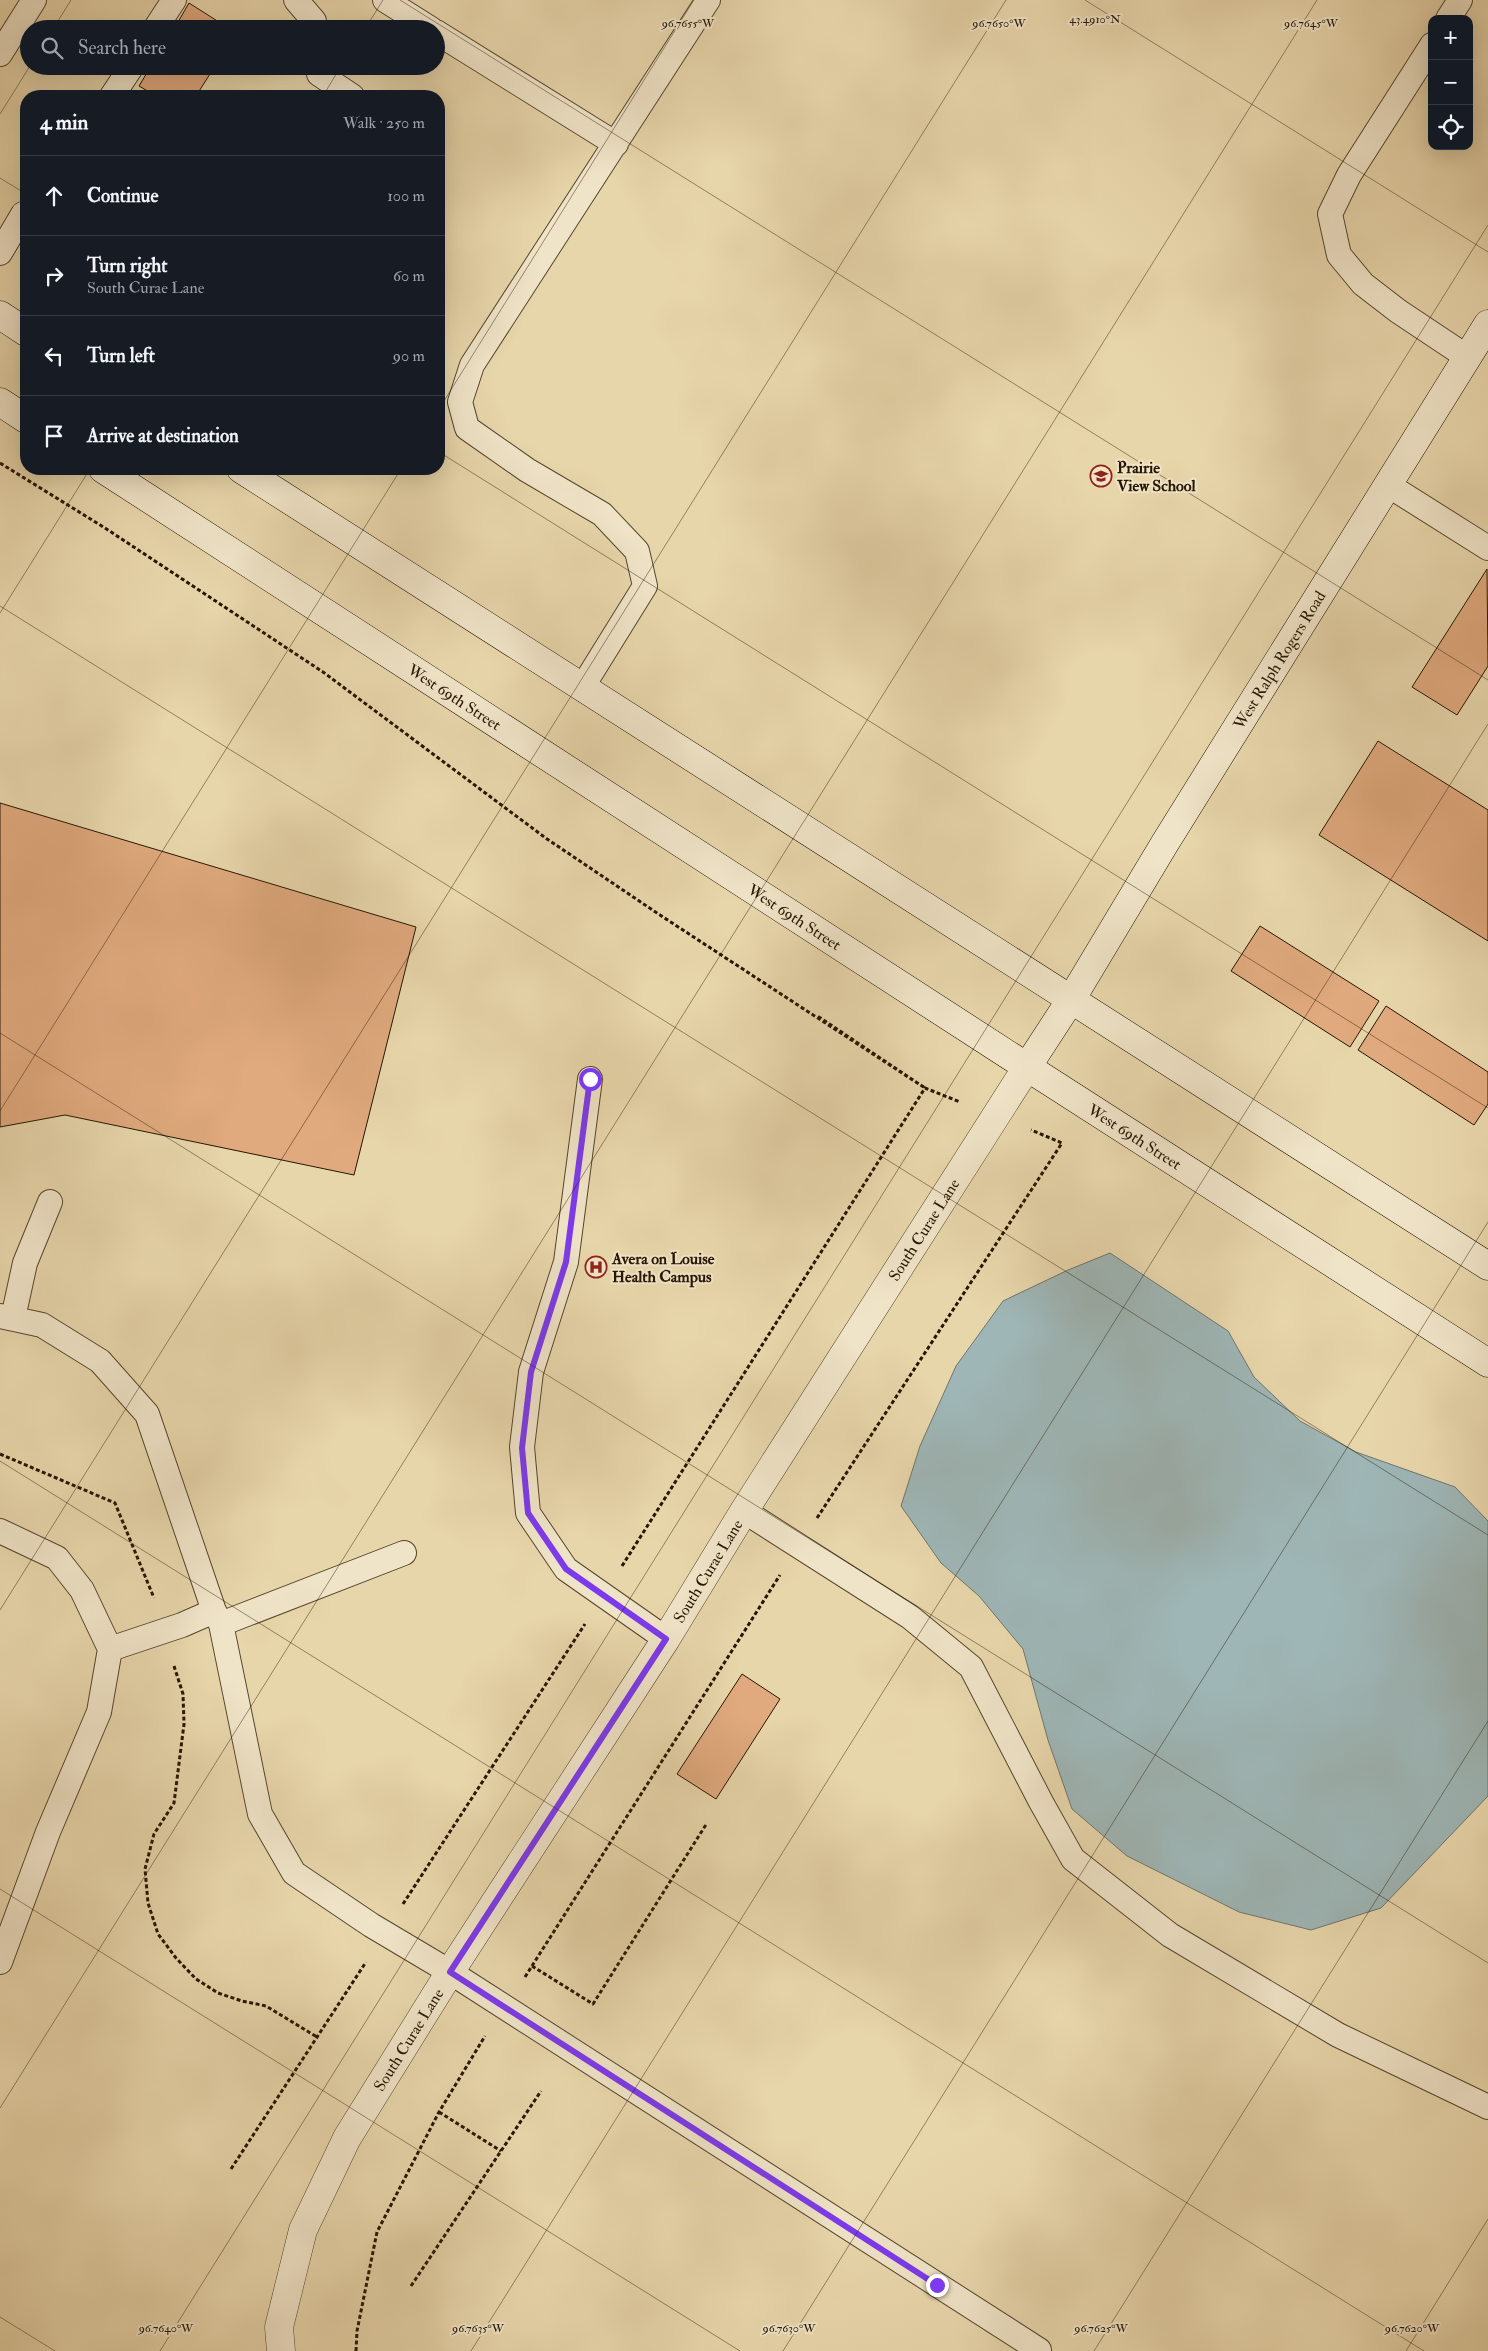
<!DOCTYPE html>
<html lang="en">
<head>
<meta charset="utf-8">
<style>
  :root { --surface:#171b24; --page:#242831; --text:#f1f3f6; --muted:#9ea1a6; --line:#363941 }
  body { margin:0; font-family:"IM FELL Double Pica",serif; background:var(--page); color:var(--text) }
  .controls { position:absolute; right:15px; top:15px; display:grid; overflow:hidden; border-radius:10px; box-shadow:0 5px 20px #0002 }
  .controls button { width:45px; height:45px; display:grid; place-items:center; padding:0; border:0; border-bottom:1px solid var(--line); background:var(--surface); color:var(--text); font:25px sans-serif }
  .stop { position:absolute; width:15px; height:15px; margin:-11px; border:4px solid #7c3aed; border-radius:50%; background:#fff }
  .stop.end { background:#7c3aed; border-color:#fff; box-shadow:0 1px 5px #0008 }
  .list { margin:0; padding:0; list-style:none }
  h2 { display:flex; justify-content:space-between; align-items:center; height:65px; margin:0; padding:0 20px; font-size:21px }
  h2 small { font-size:16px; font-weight:400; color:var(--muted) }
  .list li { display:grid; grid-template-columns:32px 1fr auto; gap:15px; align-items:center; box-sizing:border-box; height:80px; padding:0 20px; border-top:1px solid var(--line) }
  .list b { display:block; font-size:19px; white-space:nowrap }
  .list p { margin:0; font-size:16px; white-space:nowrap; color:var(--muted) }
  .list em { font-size:16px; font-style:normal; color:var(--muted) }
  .icon { flex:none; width:28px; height:28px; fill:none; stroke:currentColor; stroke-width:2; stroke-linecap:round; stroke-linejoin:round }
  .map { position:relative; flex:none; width:1488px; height:2351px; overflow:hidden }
  .search { position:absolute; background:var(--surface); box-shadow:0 5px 20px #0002; left:20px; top:20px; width:425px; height:55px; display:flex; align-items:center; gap:12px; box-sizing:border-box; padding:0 18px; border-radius:28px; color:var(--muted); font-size:19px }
  .panel { position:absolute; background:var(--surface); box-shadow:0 5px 20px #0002; left:20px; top:90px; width:425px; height:385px; border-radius:20px }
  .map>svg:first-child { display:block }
  .water { fill:#9eb6b6; stroke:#6e766e }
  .building { fill:#e0a97e; stroke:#261601 }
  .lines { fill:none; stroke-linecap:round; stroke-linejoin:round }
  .lane-casing { stroke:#56462c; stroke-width:26 }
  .street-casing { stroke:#56462c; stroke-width:29 }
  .secondary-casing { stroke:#261601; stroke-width:29 }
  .path { stroke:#261601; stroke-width:3; stroke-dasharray:4 2.5; stroke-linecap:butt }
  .lane { stroke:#f0e4c8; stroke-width:24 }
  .street { stroke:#f0e4c8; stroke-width:28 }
  .secondary { stroke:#f0e4c8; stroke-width:28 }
  .route { stroke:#7c3aed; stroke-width:6 }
  .ticks { fill:none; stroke:#261601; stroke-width:1; stroke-opacity:0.45 }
  .labels { text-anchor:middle; stroke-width:4; stroke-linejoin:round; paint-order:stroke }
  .poi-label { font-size:16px; font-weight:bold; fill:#261601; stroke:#f0e4c8; text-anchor:start }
  .street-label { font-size:16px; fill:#261601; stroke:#f0e4c8 }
  .ticks-label { font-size:12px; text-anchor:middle; fill:#261601; stroke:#f0e4c8; stroke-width:4; stroke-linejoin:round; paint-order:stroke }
</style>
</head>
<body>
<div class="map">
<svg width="1488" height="2351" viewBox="0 0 1488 2351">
  <rect width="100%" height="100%" fill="#e8d6ab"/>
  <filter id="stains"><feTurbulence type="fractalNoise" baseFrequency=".004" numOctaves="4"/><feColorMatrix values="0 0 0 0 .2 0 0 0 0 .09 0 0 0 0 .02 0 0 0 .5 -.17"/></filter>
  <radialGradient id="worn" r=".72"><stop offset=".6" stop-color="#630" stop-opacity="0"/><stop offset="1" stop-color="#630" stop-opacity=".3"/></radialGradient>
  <path class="water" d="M 1110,1253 L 1228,1331 L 1254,1377 L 1300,1421 L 1356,1452 L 1455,1487 L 1488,1521 L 1488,1796 L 1381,1908 L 1311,1930 L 1239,1912 L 1127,1856 L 1072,1809 L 1048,1740 L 1023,1649 L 979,1596 L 941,1563 L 901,1506 L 920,1446 L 956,1366 L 1003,1301 L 1068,1270 Z"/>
  <path class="building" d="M 189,3 L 230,29 L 174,29 Z
    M 151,66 L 215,66 L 196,96 L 156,96 L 139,86 Z
    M 1487,569 L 1488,666 L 1457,715 L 1412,687 Z
    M 1378,741 L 1488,810 L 1488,941 L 1319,835 Z
    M 0,803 L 416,927 L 354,1175 L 65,1115 L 0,1127 Z
    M 1260,926 L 1379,1001 L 1350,1047 L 1231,971 Z
    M 1386,1006 L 1488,1072 L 1488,1104 L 1474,1125 L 1358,1050 Z
    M 742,1674 L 780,1699 L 716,1799 L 677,1774 Z"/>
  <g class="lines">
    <g class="lane-casing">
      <path id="lane" d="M 296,0 L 314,21 L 315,29
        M 385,0 L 431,29
        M 1448,19 L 1460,0
        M 155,29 L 174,0
        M 436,32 L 616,144
        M 1432,45 L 1349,175 L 1330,214 L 1339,255 L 1363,284 L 1398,311 L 1467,357
        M 0,54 L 34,0
        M 318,66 L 319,74 L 352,96
        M 112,96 L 132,66
        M 0,253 L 23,214 L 26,213
        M 1388,485 L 1488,548
        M 583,686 L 645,586 L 637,551 L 602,514 L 527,470 L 467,428 L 460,402 L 472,365 L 708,0
        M 590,1079 L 566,1262 L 531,1372 L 522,1447 L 528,1513 L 566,1569 L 666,1639
        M 0,1316 L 42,1325 L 100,1361 L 147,1414 L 214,1611 L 221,1624 L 260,1814 L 294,1873 L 371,1925 L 450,1972 L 1039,2350
        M 13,1318 L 25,1263 L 50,1202
        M 744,1511 L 910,1617 L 971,1667 L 1041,1802 L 1073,1859 L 1170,1935 L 1338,2035 L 1488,2107
        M 0,1531 L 57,1558 L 82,1590 L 110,1649 L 182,1625 L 214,1611
        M 221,1624 L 404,1553
        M 0,1962 L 48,1832 L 99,1712 L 110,1649"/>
    </g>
    <g class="street-casing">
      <g id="street">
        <path id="s1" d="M 281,2351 L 279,2327 L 303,2230 L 347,2138 L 450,1972 L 666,1639 L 744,1511 L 1027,1067"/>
      </g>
    </g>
    <g class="secondary-casing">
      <g id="secondary">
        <path d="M 0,315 L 26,332"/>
        <path d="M 0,402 L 26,419"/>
        <path id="s2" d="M 103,469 L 1027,1067 L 1488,1363"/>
        <path d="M 241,469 L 1488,1266"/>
        <path id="s3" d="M 1027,1067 L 1072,998 L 1165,843 L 1488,324"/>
      </g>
    </g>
    <path class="path" d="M 0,463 L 105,528 L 323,672 L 547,839 L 663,917 L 925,1088 L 816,1015
      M 0,1454 L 115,1503 L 154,1598
      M 817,1518 L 1062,1143 L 1031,1130
      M 622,1566 L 925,1088 L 960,1102
      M 174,1666 L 183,1694 L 184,1724 L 174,1803 L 154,1834 L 145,1869 L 148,1903 L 158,1934 L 176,1958 L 196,1979 L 218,1993 L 242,2001 L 266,2006 L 317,2037
      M 403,1904 L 585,1624
      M 532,1966 L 593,2004 L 707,1823
      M 525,1977 L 780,1575
      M 439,2112 L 501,2151
      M 231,2169 L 366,1962
      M 411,2286 L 541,2091
      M 356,2351 L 357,2331 L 377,2232 L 439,2112 L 485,2036"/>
    <use href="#lane" class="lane"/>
    <use href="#street" class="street"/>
    <use href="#secondary" class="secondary"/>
  </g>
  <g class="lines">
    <path class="route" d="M 590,1079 L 566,1262 L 531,1372 L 522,1448 L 528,1513 L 566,1569 L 666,1639 L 450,1972 L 937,2285"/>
  </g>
  <path class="ticks" d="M 400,0 L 1488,680M 1085,0 L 1488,252M 53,29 L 71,0M 365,29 L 383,0M 323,96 L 341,66M 0,114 L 30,66M 0,178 L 26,194M 439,409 L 694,0M 439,452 L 1488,1108M 0,606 L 1488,1535M 0,613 L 90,469M 0,1033 L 1488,1963M 0,1111 L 401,469M 0,1461 L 1424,2351M 0,1610 L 1006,0M 0,1889 L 740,2351M 0,2108 L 1317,0M 0,2317 L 55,2351M 160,2351 L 1488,225M 471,2351 L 1488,724M 783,2351 L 1488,1222M 1094,2351 L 1488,1721M 1406,2351 L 1488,2219"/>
  <defs>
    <g id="school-ring" transform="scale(1.125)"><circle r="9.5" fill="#f0e4c8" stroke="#8f2418" stroke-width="1.5"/><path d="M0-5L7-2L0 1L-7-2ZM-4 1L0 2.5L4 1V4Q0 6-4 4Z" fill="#8f2418"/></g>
    <g id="hospital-ring" transform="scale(1.125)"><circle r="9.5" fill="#f0e4c8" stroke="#8f2418" stroke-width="1.5"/><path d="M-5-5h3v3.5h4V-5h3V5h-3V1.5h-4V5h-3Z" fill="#8f2418"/></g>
  </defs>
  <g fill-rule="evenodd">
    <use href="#school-ring" x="1101" y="476"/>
    <use href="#hospital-ring" x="596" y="1267"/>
  </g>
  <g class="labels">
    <g class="poi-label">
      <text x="1117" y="473">Prairie<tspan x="1117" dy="18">View School</tspan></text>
      <text x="612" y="1264">Avera on Louise<tspan x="612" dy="18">Health Campus</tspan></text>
    </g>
    <g class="street-label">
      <text dy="6" stroke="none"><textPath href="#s3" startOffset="479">West Ralph Rogers Road</textPath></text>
      <text dy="6" stroke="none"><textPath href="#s2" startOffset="419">West 69th Street</textPath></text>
      <text dy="6" stroke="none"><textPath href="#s2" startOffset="824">West 69th Street</textPath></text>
      <text dy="6" stroke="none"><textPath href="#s2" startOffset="1229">West 69th Street</textPath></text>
      <text dy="6" stroke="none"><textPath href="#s1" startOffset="1302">South Curae Lane</textPath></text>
      <text dy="6" stroke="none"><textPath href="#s1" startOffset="898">South Curae Lane</textPath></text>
      <text dy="6" stroke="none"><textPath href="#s1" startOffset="342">South Curae Lane</textPath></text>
    </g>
  </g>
  <g class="ticks-label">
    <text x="1095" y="23">43.4910°N</text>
    <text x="688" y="27">96.7655°W</text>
    <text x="999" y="27">96.7650°W</text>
    <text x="1311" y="27">96.7645°W</text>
    <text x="166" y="2332">96.7640°W</text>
    <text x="478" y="2332">96.7635°W</text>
    <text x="789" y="2332">96.7630°W</text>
    <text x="1101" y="2332">96.7625°W</text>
    <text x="1412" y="2332">96.7620°W</text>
  </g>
  <rect width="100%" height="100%" filter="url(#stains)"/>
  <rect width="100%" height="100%" fill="url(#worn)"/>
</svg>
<div class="controls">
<button>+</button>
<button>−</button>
<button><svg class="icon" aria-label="locate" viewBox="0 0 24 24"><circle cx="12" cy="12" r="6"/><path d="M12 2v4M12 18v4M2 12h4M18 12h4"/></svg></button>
</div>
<div class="stop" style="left:590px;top:1079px"></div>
<div class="stop end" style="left:937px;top:2285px"></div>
<div class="search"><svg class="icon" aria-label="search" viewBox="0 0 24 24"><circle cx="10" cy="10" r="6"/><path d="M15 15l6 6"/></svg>Search here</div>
<section class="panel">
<h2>4 min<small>Walk · 250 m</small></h2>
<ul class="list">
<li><svg class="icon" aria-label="ahead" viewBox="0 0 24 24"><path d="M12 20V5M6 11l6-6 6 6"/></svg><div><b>Continue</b></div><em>100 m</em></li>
<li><svg class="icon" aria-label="right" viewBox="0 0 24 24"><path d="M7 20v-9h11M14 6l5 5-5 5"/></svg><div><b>Turn right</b><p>South Curae Lane</p></div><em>60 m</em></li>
<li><svg class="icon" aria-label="left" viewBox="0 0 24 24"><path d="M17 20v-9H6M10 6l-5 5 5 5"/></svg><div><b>Turn left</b></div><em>90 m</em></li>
<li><svg class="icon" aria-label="arrive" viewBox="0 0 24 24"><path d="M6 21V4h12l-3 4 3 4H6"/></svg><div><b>Arrive at destination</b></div></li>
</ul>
</section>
</div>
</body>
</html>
